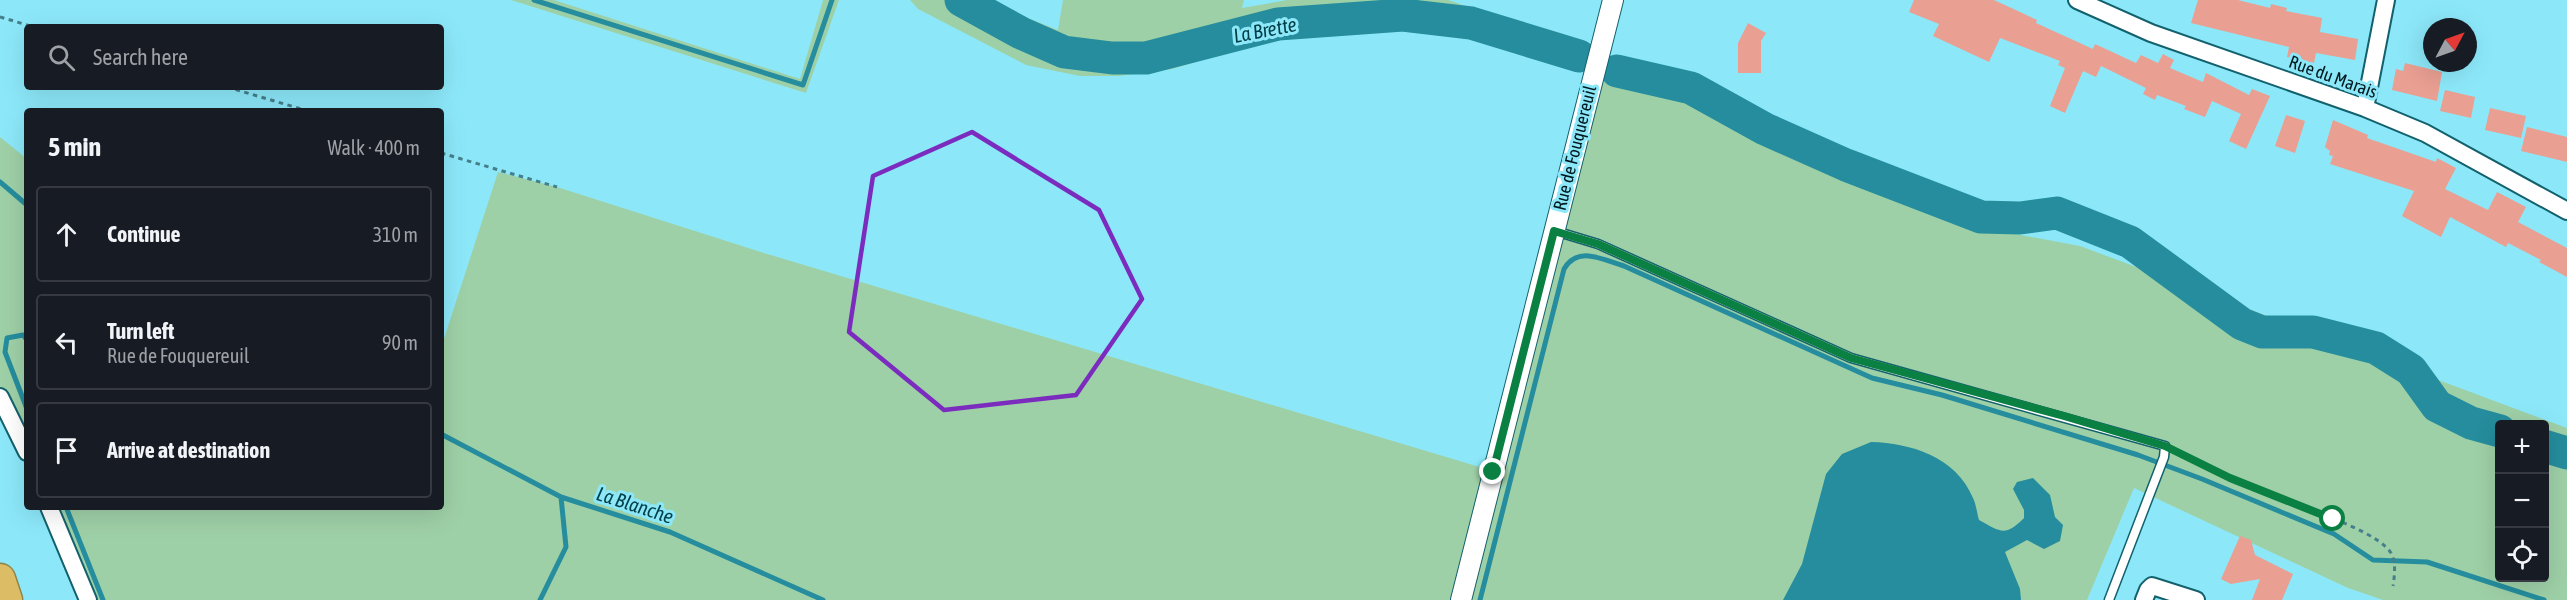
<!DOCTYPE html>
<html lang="en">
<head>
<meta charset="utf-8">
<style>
  :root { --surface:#171b24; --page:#20242c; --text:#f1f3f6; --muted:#9ea1a6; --line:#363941 }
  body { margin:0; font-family:"Asap Condensed",sans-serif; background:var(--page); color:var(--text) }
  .controls { position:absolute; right:18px; bottom:18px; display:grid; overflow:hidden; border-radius:6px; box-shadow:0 6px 24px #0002 }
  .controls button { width:54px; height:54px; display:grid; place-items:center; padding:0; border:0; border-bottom:2px solid var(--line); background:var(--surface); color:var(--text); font:30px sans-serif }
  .compass { position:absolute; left:2423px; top:18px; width:54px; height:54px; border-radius:50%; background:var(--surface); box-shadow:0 6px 24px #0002; rotate:49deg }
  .stop { position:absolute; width:18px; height:18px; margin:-14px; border:4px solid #0b8043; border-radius:50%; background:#fff }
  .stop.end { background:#0b8043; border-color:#fff; box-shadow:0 2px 6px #0008 }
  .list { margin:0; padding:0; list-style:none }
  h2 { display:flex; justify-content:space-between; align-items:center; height:78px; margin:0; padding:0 24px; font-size:26px }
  h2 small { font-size:20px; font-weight:400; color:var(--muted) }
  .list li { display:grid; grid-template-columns:39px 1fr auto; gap:18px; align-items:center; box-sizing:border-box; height:96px; margin:0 12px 12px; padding:0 12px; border:2px solid var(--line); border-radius:6px }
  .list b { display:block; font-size:22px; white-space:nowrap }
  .list p { margin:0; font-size:20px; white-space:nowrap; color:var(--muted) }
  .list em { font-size:20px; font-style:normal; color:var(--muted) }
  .icon { flex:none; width:33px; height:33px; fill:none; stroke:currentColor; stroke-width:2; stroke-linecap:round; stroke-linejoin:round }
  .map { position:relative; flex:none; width:2567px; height:600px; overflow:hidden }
  .search { position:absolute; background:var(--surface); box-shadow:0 6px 24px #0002; left:24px; top:24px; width:420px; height:66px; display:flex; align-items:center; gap:15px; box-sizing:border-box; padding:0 21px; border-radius:6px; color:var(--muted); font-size:22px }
  .panel { position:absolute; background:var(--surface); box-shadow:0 6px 24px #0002; left:24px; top:108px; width:420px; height:402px; border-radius:6px }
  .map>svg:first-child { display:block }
  .green { fill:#9ed0a7; fill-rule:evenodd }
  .water { fill:#258d9d }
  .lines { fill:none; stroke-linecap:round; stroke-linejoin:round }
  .stream { stroke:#258d9d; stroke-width:5 }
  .river { stroke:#258d9d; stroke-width:33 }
  .building { fill:#e99f92 }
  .service-casing { stroke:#13616d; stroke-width:11 }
  .minor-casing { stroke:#13616d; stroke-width:20 }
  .tertiary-casing { stroke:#13616d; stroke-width:22 }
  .motorway-casing { stroke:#8f844d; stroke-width:33 }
  .path { stroke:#457f8a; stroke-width:3; stroke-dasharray:4.5 4.5; stroke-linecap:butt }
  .service { stroke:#fff; stroke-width:8 }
  .minor { stroke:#fff; stroke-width:16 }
  .tertiary { stroke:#fff; stroke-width:20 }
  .motorway { stroke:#dcbd66; stroke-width:30 }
  .route { stroke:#0b8043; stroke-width:8 }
  .marked { fill:none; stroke:#7b2cbf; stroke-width:4.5; stroke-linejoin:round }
  .labels { text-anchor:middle; stroke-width:6; stroke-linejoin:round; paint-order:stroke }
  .street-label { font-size:18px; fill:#00191e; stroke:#8ce8f9 }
  .water-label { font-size:20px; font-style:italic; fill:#003f48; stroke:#8ce8f9 }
</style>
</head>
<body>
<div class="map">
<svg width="2567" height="600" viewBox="0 0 2567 600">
  <rect width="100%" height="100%" fill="#8ce8f9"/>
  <path class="green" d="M 511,0 L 554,0 L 800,79 L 823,0 L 839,0 L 806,93 Z
    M 910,0 L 989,0 L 1012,12 L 1058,30 L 1063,0 L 1244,0 L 1242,8 L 1287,0 L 1448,0 L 1581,44 L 1572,68 L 1481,41 L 1409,24 L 1286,35 L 1172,69 L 1119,76 L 1080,76 L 1026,65 L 918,9 Z
    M 1593,79 L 1700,107 L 1849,183 L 1984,228 L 2080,246 L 2567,428 L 2567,600 L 2383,600 L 2348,588 L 2134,488 L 2087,600 L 88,600 L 49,507 L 441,507 L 441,348 L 498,172 L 557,187 L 764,253 L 1493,471 ZM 2500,424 L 2544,424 L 2544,578 L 2500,578 Z
    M 0,137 L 27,159 L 27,452 L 0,397 Z"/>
  <path class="water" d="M 1871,442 C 1911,443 1956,457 1973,498 C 1976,504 1977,513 1979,520 C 2001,532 2005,537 2024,518 L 2024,510 L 2013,489 L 2017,482 L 2033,478 L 2050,495 L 2055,517 L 2063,525 L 2060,541 L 2044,549 L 2027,540 L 2005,552 L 2020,589 L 2021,600 L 1783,600 L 1802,564 L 1826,474 L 1842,454 Z"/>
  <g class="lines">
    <path class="stream" d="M 534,0 L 803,85 L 832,0
      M 0,182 L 27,205
      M 27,340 L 23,335 L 7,338 L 5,352 L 27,409
      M 441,434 L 561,497 L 670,532 L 823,600
      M 66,507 L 103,600
      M 540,600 L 566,547 L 561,497
      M 1480,600 L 1564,269 C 1578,245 1603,260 1624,266 L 1872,378 L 1942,395 L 2138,455 L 2202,479 L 2334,534 L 2373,560 L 2427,562 L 2544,600"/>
    <path class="river" d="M 961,0 L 1021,33 L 1064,52 L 1112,58 L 1146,58 L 1278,24 L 1403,15 L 1471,23 L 1579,56
      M 1617,71 L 1691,88 L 1765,129 L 1846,165 L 1981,217 L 2020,218 L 2057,213 L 2130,242 L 2242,324 L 2262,332 L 2313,332 L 2376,348 L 2411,370 L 2437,406 L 2471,423 L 2500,431
      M 2544,446 L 2567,453"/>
  </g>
  <path class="building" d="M 1914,0 L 1994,0 L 2037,20 L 2036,23 L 2093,49 L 2095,44 L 2136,63 L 2141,55 L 2158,63 L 2163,54 L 2174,60 L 2170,68 L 2203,82 L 2206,73 L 2249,95 L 2252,89 L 2270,96 L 2246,149 L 2229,141 L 2241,114 L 2212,101 L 2205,117 L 2184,109 L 2186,106 L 2157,95 L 2155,100 L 2143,94 L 2146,88 L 2101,66 L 2096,77 L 2083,71 L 2065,113 L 2050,106 L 2065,68 L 2058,65 L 2060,61 L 2000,38 L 1989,62 L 1933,36 L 1939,24 L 1909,12 Z
    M 2198,0 L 2238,0 L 2270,8 L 2271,4 L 2287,8 L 2286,11 L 2322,18 L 2320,32 L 2358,39 L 2355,60 L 2316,53 L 2314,63 L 2287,57 L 2289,47 L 2191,23 Z
    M 1748,23 L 1766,33 L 1761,41 L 1761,73 L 1738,73 L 1738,43 Z
    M 2405,63 L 2442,72 L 2437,101 L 2392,90 L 2396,69 L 2403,71 Z
    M 2445,90 L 2475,97 L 2471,118 L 2440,111 Z
    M 2490,108 L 2526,116 L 2521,138 L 2485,130 Z
    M 2286,115 L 2305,121 L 2295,153 L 2275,146 Z
    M 2333,120 L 2368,135 L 2367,138 L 2436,162 L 2437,158 L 2456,168 L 2445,189 L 2488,210 L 2497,192 L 2526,207 L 2518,222 L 2567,248 L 2567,277 L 2539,262 L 2541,260 L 2508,243 L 2506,247 L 2450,217 L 2441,237 L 2402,216 L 2414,191 L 2330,164 L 2333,156 L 2329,155 L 2330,151 L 2325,147 Z
    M 2527,127 L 2567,137 L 2567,162 L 2521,151 Z
    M 2240,536 L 2251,540 L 2255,555 L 2293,574 L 2282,600 L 2252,600 L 2260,579 L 2231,584 L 2221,579 Z"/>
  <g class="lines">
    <g class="service-casing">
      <path id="service" d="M 1555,231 L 1598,244 L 1851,358 L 2165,446 L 2164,457 L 2109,600"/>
    </g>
    <g class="minor-casing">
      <path id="minor" d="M 2077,0 L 2151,33 L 2365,108 L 2425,133 L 2567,211
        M 2365,108 L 2386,0
        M 0,397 L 27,452
        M 49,507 L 88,600
        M 2144,600 L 2148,590 L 2152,586 L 2196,600"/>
    </g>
    <g class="tertiary-casing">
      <path id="tertiary" d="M 1461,600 L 1613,0"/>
    </g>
    <g class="motorway-casing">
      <path id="motorway" d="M 0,579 L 7,600"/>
    </g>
    <path class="path" d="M 0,17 L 34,27
      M 227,87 L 308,111
      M 441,153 L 557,187
      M 2177,452 C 2213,470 2249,487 2286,502 C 2314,512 2364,527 2386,547 C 2397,556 2395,573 2393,586"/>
    <use href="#service" class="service"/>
    <use href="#minor" class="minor"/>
    <use href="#tertiary" class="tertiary"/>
    <use href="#motorway" class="motorway"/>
  </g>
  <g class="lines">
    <path class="route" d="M 1493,472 L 1554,231 L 1598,244 L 1851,358 L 2064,416 L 2165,446 L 2230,478 L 2333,519"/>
  </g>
  <path class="marked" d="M 972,132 L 1099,210 L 1142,299 L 1076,395 L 944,410 L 849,332 L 873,176 Z"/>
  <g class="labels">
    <g class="street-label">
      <text transform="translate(2333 77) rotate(20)" y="6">Rue du Marais</text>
      <text transform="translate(1575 148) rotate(-76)" y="6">Rue de Fouquereuil</text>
    </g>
    <g class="water-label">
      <text transform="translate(1265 30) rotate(-11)" y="7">La Brette</text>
      <text transform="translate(635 505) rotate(18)" y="7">La Blanche</text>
    </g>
  </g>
</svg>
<div class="controls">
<button>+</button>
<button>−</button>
<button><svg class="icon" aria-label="locate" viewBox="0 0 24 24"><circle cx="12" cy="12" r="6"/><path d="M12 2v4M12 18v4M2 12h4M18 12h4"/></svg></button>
</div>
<svg class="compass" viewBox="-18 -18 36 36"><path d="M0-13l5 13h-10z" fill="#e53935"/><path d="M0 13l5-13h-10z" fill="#9ea1a6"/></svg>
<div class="stop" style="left:2333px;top:519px"></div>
<div class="stop end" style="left:1493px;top:472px"></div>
<div class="search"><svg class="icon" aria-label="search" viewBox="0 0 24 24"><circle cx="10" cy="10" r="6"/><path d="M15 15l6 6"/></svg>Search here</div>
<section class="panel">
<h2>5 min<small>Walk · 400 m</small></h2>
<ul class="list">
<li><svg class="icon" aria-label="ahead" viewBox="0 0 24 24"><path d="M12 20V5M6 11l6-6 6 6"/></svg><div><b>Continue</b></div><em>310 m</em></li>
<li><svg class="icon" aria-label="left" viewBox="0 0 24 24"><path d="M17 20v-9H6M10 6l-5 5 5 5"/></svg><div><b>Turn left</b><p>Rue de Fouquereuil</p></div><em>90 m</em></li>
<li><svg class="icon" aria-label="arrive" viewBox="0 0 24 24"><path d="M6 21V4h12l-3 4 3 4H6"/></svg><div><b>Arrive at destination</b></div></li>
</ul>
</section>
</div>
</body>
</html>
